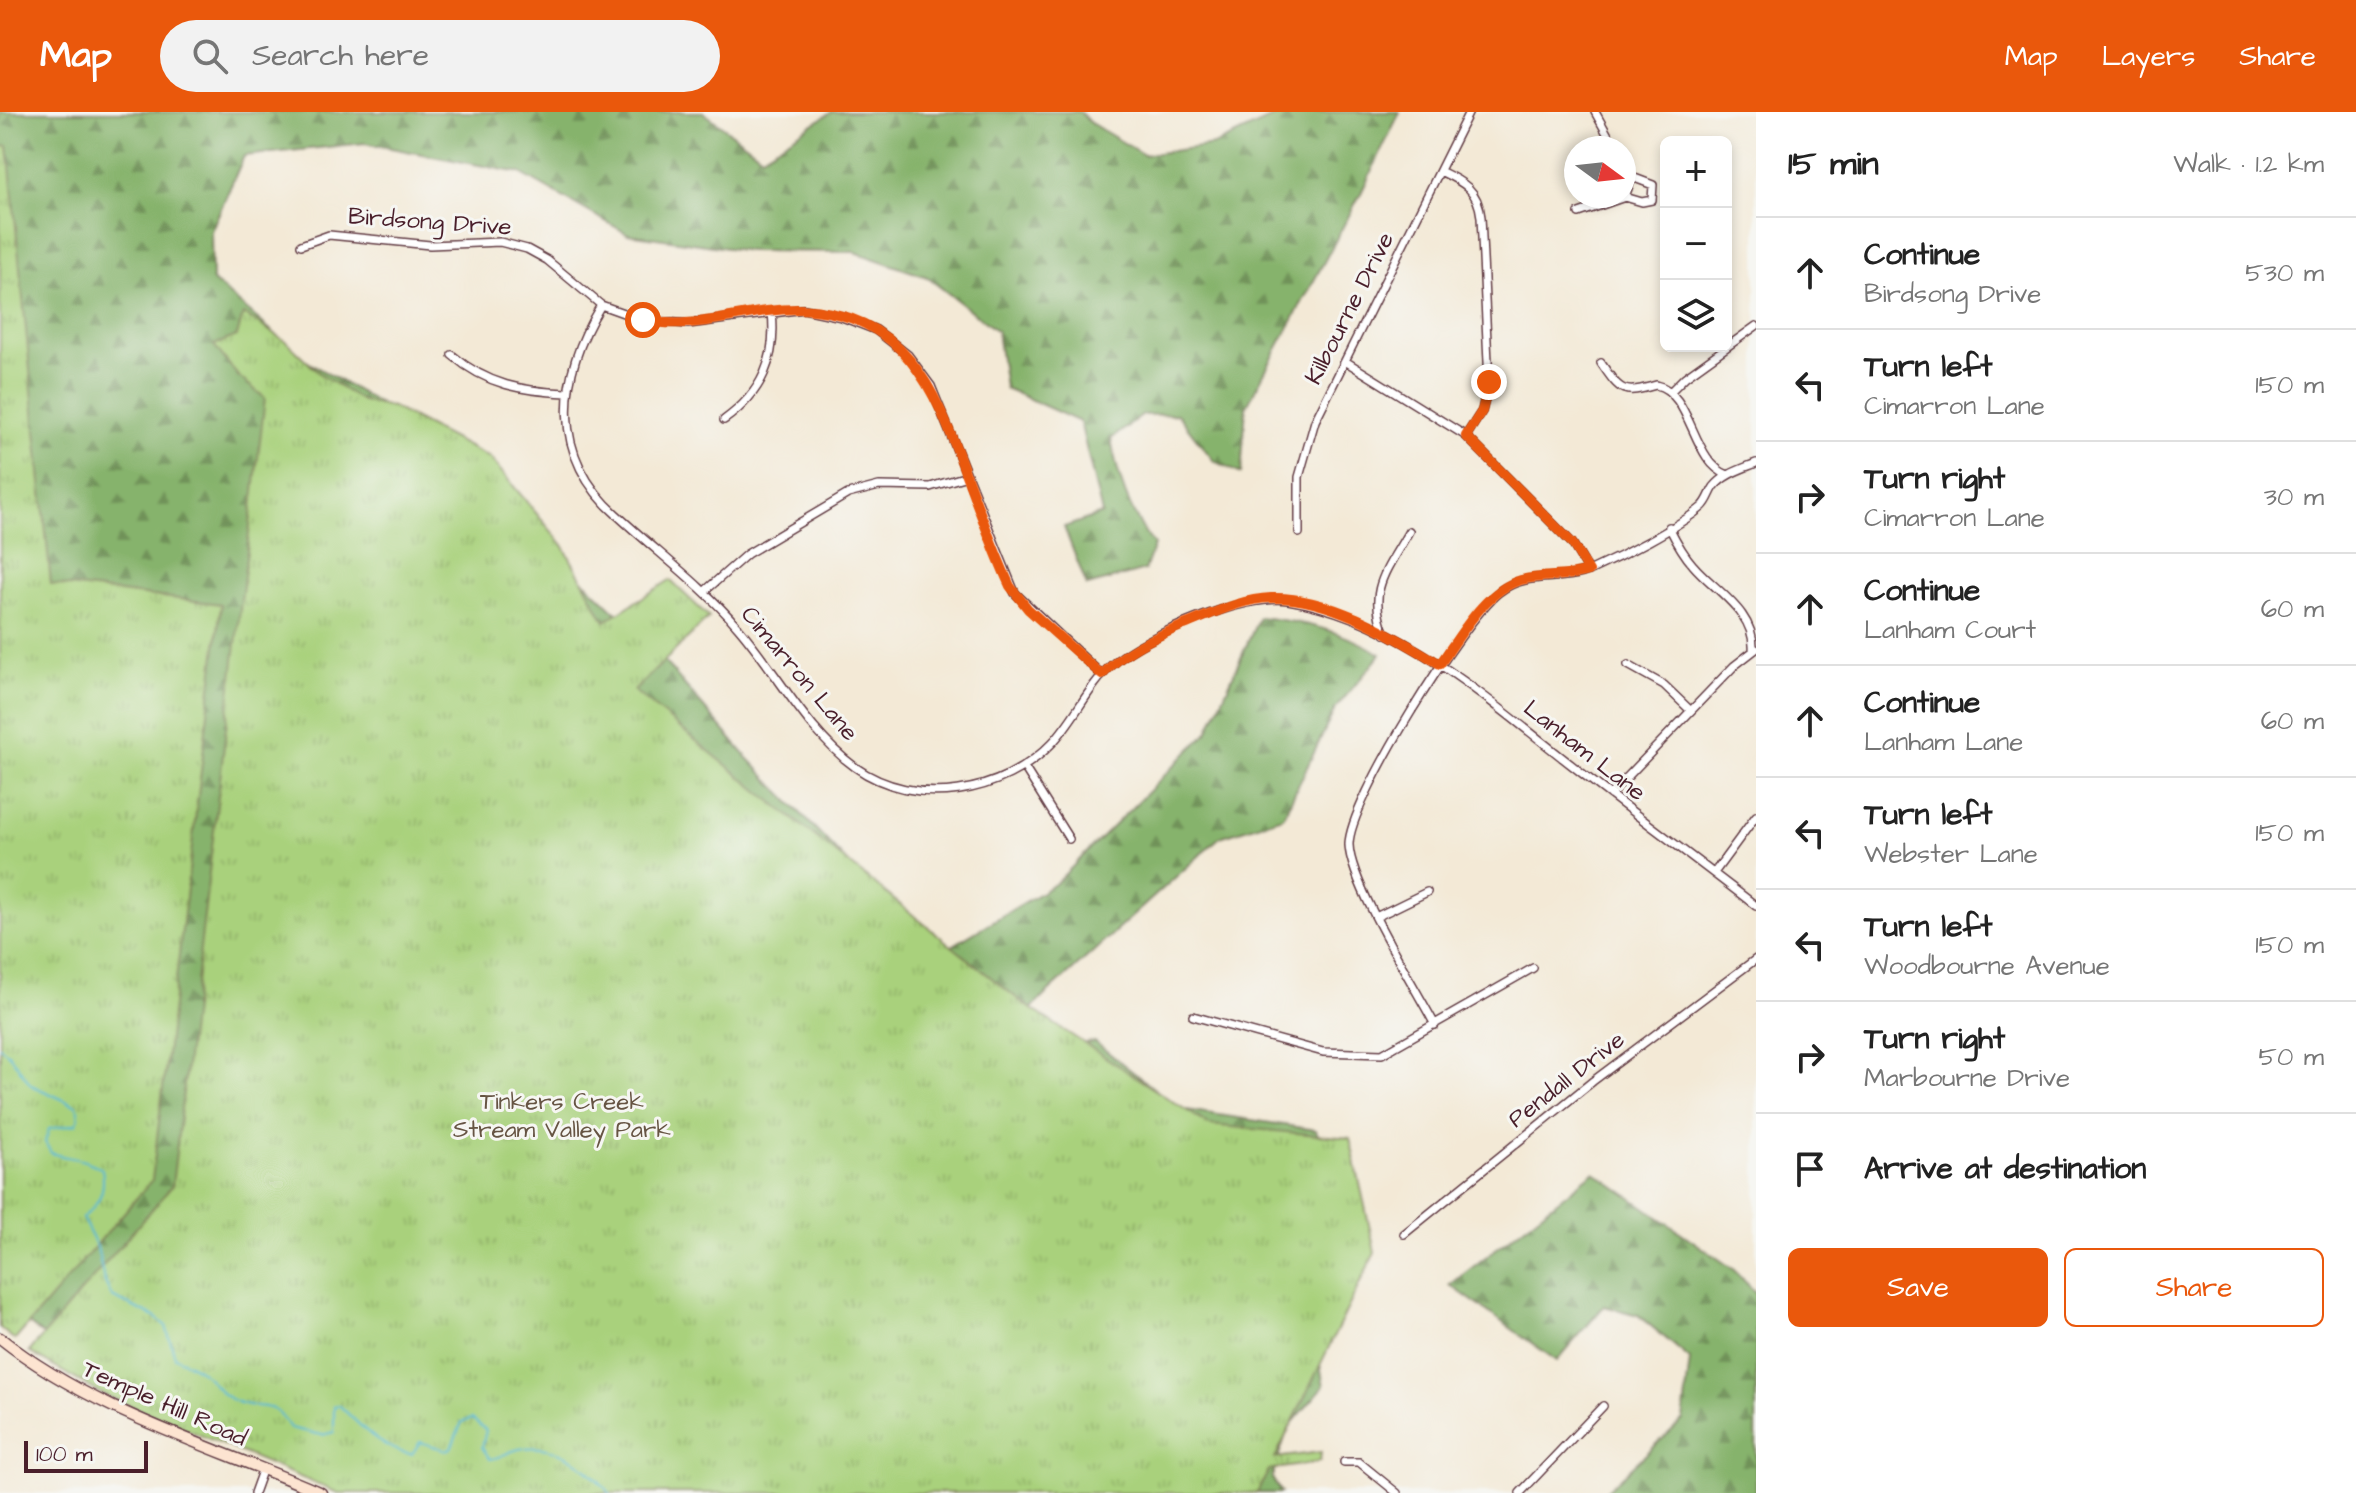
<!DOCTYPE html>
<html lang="en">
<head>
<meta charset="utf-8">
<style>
  :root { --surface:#fff; --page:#f2f2f2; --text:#222; --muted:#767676; --line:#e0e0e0; --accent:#ea580c }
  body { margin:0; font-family:"Architects Daughter",sans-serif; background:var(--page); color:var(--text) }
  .controls { position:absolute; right:24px; top:24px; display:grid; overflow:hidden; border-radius:12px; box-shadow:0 4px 12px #0003 }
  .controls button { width:72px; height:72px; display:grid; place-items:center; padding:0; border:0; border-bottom:2px solid var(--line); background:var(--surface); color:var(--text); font:40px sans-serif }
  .compass { position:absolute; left:1564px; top:24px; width:72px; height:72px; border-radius:50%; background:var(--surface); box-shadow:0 4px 12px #0003; rotate:105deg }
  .scale { position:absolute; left:24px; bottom:20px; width:124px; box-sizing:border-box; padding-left:8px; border:4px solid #4a1f2b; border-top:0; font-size:22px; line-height:28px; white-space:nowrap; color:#4a1f2b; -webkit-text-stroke:6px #f6f6f2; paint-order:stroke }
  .stop { position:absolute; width:24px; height:24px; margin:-18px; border:6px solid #ea580c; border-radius:50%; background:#fff }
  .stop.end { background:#ea580c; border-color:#fff; box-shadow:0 2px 8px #0008 }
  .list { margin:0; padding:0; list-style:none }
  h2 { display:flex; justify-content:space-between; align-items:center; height:104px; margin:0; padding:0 32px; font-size:34px }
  h2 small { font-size:26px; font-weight:400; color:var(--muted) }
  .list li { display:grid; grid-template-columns:52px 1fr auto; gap:24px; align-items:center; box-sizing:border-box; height:112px; padding:0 32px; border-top:2px solid var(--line) }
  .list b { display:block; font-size:30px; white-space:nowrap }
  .list p { margin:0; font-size:26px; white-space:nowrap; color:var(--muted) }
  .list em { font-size:26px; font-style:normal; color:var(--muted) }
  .actions { display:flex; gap:16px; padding:24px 32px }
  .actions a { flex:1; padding:18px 0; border:2px solid var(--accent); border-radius:12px; text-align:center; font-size:28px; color:var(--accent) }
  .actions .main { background:var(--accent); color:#fff }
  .icon { flex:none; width:44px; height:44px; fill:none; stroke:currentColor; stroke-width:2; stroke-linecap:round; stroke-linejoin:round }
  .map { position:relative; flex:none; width:1756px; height:1381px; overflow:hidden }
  header { display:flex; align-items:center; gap:48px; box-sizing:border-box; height:112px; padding:0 40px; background:var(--accent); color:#fff }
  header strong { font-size:38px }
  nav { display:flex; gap:44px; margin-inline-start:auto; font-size:28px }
  .search { width:560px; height:72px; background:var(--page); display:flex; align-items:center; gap:20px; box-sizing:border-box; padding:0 28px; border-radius:44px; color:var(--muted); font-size:30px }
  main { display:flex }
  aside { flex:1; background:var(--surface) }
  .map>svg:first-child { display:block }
  .forest { fill:url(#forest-firs); stroke:#68694c; stroke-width:2 }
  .park { fill:url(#park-tufts); stroke:#7a7854; stroke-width:2 }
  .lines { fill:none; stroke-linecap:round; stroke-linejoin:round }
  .stream { stroke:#55b9d4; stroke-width:2 }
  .minor-casing { stroke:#633d45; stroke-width:10 }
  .secondary-casing { stroke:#633d45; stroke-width:13 }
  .minor { stroke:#fff; stroke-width:7 }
  .secondary { stroke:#fde4d1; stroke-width:10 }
  .route { stroke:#ea580c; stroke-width:10 }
  .labels { text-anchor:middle; stroke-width:6; stroke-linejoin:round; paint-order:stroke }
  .street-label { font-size:24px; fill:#4a1f2b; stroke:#f6f6f2 }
  .park-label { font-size:24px; fill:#665443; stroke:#f6f6f2 }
</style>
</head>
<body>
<header>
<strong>Map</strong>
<div class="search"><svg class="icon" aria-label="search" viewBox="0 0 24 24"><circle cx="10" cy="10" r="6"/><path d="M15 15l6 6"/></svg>Search here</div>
<nav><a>Map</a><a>Layers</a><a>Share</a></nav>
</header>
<main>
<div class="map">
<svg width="1756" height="1381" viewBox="0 0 1756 1381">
  <defs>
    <pattern id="forest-firs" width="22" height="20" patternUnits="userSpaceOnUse" patternTransform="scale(2)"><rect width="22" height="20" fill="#86b36c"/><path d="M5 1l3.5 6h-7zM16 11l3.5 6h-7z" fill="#709159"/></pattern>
    <pattern id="park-tufts" width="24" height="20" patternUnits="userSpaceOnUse" patternTransform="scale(2)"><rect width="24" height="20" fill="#a9d17c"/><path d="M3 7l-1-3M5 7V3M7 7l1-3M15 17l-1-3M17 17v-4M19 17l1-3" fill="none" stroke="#93b36b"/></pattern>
  </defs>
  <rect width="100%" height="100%" fill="#f6f6f2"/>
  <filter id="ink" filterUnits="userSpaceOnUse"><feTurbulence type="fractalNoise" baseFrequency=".0125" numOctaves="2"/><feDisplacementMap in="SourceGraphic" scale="16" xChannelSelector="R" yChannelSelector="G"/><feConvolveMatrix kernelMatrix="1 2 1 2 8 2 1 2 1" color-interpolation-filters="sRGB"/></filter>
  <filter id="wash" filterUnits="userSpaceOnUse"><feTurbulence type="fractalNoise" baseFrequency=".006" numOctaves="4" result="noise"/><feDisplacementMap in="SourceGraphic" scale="32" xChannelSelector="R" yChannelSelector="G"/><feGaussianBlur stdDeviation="1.8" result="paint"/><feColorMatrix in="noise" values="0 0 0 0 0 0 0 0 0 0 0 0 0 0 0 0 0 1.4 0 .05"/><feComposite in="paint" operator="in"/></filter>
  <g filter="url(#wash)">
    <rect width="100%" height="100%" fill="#f3e9d6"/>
    <path class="forest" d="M 0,0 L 703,0 L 762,44 L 832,0 L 1080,0 L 1089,10 L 1144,43 L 1214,33 L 1285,0 L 1400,0 L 1361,81 L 1246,295 L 1241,362 L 1214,349 L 1177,302 L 1143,303 L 1111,327 C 1118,366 1129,401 1154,433 L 1145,458 L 1087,474 L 1064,415 L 1102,402 L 1080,310 L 1005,276 L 997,219 L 927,165 L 855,140 L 749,139 L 628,122 L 520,61 L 365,31 L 244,44 L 211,119 L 212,168 L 308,250 L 382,293 L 491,368 L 561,447 L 650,533 L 746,644 L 867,771 L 947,837 L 1055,772 L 1208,620 L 1259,505 C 1304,510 1341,518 1381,542 L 1335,597 L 1283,705 L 1220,725 L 1044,884 L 1009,920 L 1004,939 L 1095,930 L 1180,997 L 1316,1018 L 1335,1069 L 1311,1203 L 1324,1274 L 1288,1316 L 1272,1366 L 1281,1381 L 369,1381 L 98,1265 L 0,1190 Z
      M 1594,1060 L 1733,1157 L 1756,1181 L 1756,1381 L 1604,1381 L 1683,1308 L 1690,1247 L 1638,1203 L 1604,1194 L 1557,1249 L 1450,1173 Z"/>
    <path class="park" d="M 8,34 L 51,472 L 221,492 L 152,1068 L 15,1228 L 0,1216 L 0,35 Z
      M 243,202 L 287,230 L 321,263 L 362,289 L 392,295 L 490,346 L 563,433 L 605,509 L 670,468 L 674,472 L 709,505 L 634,579 L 1024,892 L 1209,1013 L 1350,1026 L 1375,1140 L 1275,1346 L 1321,1340 L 1320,1350 L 1269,1358 L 1257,1381 L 338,1381 L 100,1281 L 29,1240 L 172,1074 L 265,286 L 238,264 L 214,233 L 237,224 Z"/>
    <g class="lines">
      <path class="stream" d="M 0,935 L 9,942 L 31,973 L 77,994 L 79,1006 L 76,1012 L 49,1017 L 45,1030 L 51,1041 C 69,1047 86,1046 102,1057 C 106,1078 99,1093 82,1106 L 97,1135 L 104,1168 L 112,1185 L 155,1205 L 166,1214 L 175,1245 C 184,1250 196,1254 203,1261 C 216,1272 219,1283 237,1290 C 264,1300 271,1285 290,1316 L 322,1323 L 334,1320 L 334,1294 L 339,1293 C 359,1312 383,1340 412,1342 L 420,1330 L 446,1338 L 451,1336 L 462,1310 L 472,1307 L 486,1318 L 482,1335 L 490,1347 C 500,1346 509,1339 519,1337 C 559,1329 586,1354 610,1381"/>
    </g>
  </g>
  <g filter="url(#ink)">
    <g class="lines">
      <g class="minor-casing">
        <path id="minor" d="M 1595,0 L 1615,36
          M 1624,52 L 1632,65 L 1625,85
          M 1440,59 C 1463,70 1478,77 1481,105 L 1489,270 L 1482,299 L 1466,324
          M 1579,101 L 1625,85 L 1642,90 L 1652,88 L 1653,73 L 1632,65
          M 301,133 L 329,123 L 430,133 L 500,130 L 527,137 L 547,148 L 601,193 L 643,208 L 688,212 L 804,197 L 842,205 L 876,218 L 908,243 L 931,274 L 1015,481 L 1102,563
          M 601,193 C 558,264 549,343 617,403 C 658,441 702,473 738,515 C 777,560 807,620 855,655 C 915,698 1004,682 1052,631 C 1075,607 1088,574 1113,552 C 1145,523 1246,481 1288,488 C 1401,506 1491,591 1578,658 C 1637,704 1697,748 1756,794
          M 452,243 C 487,273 522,279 567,281
          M 1345,249 L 1466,324 L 1572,431 L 1589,459
          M 1601,251 C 1621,280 1622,283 1656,273 C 1692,280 1692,351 1728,363
          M 1671,279 L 1685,265 L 1756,214
          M 724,308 C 762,281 777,247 772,200
          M 1669,415 C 1676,429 1683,442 1693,453 C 1715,479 1756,500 1753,539
          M 1299,421 L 1299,365 L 1315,309 L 1469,0
          M 705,479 L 747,442 L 848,382 L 879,374 L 930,375 L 967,364
          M 1385,522 C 1366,478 1388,457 1409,419
          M 1628,553 L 1664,573 L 1690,598
          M 1024,655 L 1069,727
          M 1610,683 L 1734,554 L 1756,537
          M 1714,761 L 1756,704
          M 1378,804 L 1427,780
          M 1193,904 L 1323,940 L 1382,942 L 1533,856
          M 1435,913 C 1415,875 1350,771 1349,733 C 1348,691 1463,508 1499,480 C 1526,458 1561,471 1591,458 C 1622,444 1677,416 1702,395 C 1708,390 1710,381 1714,375 C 1724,362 1742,357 1756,351
          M 1404,1122 L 1593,969 L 1756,847
          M 1344,1350 L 1359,1350 L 1397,1381
          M 254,1381 L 263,1356
          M 1520,1381 L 1603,1294"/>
      </g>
      <g class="secondary-casing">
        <path id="secondary" d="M 0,1226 C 93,1300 213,1334 321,1381"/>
      </g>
      <use href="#minor" class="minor"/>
      <use href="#secondary" class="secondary"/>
    </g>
  </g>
  <g class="lines" filter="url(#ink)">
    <path class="route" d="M 643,208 C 697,220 746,196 800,197 C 904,201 935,276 965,360 C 979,398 993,437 1010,474 L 1028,497 L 1102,563 C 1125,538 1153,526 1184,513 C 1212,502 1240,487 1271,486 C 1329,484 1392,523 1440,552 C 1460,524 1485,478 1521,468 C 1544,462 1566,466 1589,459 L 1572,431 L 1466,324 L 1482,299 L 1489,270"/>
  </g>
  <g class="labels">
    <g class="street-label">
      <text transform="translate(430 109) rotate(4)" y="8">Birdsong Drive</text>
      <text transform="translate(1349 196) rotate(-63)" y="8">Kilbourne Drive</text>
      <text transform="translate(800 561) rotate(50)" y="8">Cimarron Lane</text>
      <text transform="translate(1585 638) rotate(38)" y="8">Lanham Lane</text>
      <text transform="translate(1566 967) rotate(-38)" y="8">Pendall Drive</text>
      <text transform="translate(165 1291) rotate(24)" y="8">Temple Hill Road</text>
    </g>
    <g class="park-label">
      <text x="562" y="997">Tinkers Creek<tspan x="562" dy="28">Stream Valley Park</tspan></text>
    </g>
  </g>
</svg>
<div class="controls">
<button>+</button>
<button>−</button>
<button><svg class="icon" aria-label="layers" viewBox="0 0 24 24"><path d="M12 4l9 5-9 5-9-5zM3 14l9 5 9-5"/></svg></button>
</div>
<svg class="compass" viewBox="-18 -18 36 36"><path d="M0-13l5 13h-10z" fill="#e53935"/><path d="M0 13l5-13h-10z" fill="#767676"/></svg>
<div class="scale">100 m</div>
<div class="stop" style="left:643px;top:208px"></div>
<div class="stop end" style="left:1489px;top:270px"></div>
</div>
<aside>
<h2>15 min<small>Walk · 1.2 km</small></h2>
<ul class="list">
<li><svg class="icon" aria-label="ahead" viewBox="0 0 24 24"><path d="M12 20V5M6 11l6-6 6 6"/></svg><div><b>Continue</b><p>Birdsong Drive</p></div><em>530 m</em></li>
<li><svg class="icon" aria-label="left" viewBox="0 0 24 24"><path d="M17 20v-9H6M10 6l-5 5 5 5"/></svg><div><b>Turn left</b><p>Cimarron Lane</p></div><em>150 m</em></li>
<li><svg class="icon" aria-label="right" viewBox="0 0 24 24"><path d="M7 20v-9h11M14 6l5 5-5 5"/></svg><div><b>Turn right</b><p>Cimarron Lane</p></div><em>30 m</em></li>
<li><svg class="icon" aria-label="ahead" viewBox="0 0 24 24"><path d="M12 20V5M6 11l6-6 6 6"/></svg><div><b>Continue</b><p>Lanham Court</p></div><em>60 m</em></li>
<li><svg class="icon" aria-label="ahead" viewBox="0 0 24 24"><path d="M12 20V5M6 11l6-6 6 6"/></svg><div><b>Continue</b><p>Lanham Lane</p></div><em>60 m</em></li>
<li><svg class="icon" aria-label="left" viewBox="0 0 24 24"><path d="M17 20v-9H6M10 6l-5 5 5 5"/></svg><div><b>Turn left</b><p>Webster Lane</p></div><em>150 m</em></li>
<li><svg class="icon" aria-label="left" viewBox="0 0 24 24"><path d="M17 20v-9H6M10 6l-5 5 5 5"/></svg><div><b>Turn left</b><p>Woodbourne Avenue</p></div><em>150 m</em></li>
<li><svg class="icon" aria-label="right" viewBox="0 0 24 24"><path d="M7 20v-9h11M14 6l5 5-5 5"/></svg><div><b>Turn right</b><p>Marbourne Drive</p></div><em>50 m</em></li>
<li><svg class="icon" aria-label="arrive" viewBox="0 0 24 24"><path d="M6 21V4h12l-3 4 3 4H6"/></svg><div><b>Arrive at destination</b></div></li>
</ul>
<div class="actions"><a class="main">Save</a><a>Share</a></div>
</aside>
</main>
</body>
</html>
